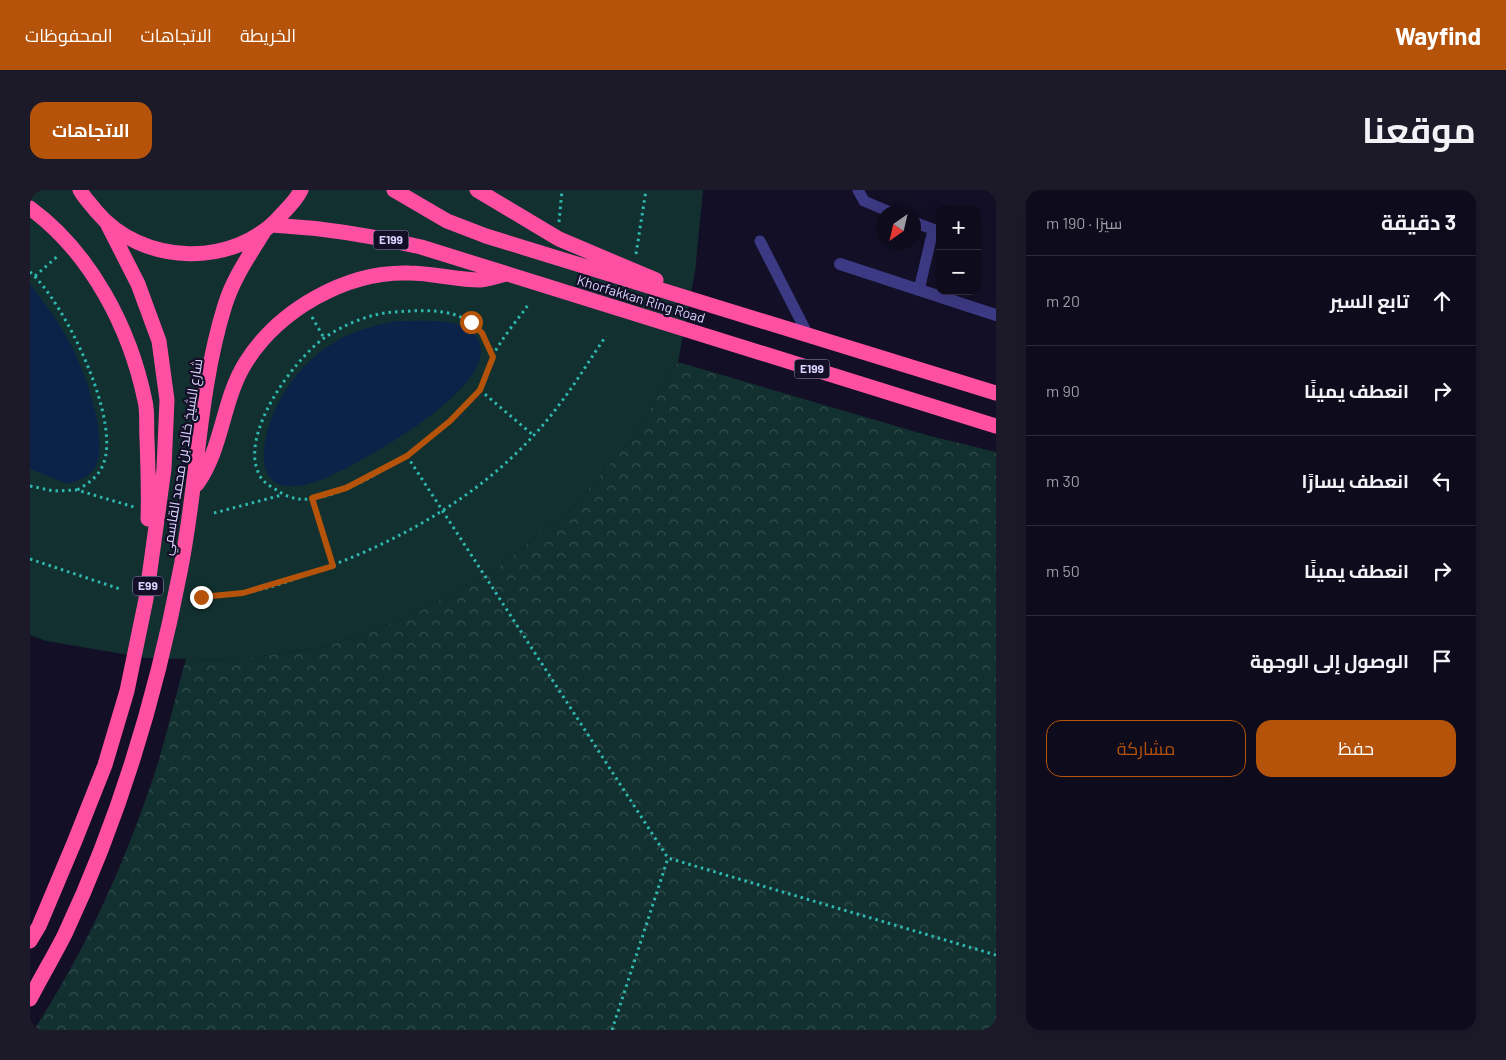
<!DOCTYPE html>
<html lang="ar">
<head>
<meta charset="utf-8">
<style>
  :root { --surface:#0e0b1c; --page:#1c1929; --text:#f1f3f6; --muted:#9b9ba3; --line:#2e2b3b; --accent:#b45309 }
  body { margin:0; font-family:Barlow,Cairo,sans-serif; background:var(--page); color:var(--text); direction:rtl }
  .controls { position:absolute; right:15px; top:15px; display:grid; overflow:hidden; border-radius:10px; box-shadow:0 5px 20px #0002 }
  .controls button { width:45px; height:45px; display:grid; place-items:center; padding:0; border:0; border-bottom:1px solid var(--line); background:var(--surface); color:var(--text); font:25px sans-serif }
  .compass { position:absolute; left:846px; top:15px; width:45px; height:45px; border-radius:50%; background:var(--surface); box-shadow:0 5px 20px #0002; rotate:214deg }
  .stop { position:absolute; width:15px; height:15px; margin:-11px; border:4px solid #b45309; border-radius:50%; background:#fff }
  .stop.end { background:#b45309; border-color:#fff; box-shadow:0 1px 5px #0008 }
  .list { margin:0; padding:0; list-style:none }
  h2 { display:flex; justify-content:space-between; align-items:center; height:65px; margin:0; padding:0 20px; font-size:21px }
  h2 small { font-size:16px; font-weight:400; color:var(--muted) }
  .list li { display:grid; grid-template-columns:32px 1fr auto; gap:15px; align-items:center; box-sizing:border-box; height:90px; padding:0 20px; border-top:1px solid var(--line) }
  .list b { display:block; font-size:19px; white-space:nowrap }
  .list em { font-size:16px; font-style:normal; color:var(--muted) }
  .actions { display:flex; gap:10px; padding:15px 20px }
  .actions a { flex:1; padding:11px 0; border:1px solid var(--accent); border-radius:15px; text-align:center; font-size:18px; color:var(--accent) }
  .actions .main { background:var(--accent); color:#fff }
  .icon { flex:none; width:28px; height:28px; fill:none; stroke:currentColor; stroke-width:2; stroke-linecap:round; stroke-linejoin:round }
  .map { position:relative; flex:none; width:966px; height:840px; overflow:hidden; direction:ltr; border-radius:15px }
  header { display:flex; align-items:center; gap:30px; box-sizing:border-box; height:70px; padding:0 25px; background:var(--accent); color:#fff }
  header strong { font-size:24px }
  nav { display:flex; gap:28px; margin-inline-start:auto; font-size:18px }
  .intro { display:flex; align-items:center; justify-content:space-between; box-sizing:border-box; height:120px; padding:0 30px }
  h1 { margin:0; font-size:35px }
  .button { padding:12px 22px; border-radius:15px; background:var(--accent); color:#fff; font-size:18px; font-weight:700 }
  main { display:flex; gap:30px; padding:0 30px }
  aside { flex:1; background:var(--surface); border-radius:15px; box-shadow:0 5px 20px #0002 }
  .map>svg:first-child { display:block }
  .green { fill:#12302f }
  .park { fill:url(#park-crowns) }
  .water { fill:#0c2248 }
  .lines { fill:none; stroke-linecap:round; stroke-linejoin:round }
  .path { stroke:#2fb8b0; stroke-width:3; stroke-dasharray:2.5 4; stroke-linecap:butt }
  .lane { stroke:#3d3a85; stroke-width:11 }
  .street { stroke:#3d3a85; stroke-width:12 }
  .highway { stroke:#ff4fa3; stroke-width:15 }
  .route { stroke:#b45309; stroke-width:6 }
  .labels { text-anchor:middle; stroke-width:4.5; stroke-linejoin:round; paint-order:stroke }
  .shield { fill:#130f26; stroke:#9e99be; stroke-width:1 }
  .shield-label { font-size:12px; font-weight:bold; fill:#d9d4ff }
  .street-label { font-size:14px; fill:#d9d4ff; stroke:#130f26 }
</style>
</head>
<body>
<header>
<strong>Wayfind</strong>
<nav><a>الخريطة</a><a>الاتجاهات</a><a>المحفوظات</a></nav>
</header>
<div class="intro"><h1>موقعنا</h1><a class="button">الاتجاهات</a></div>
<main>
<aside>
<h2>3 دقيقة<small>سيرًا · 190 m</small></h2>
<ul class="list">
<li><svg class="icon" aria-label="ahead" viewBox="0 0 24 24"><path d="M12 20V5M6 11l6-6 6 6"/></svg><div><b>تابع السير</b></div><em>20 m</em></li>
<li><svg class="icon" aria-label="right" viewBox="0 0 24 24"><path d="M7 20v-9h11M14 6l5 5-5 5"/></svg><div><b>انعطف يمينًا</b></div><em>90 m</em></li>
<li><svg class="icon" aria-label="left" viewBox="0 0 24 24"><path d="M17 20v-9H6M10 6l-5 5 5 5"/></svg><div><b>انعطف يسارًا</b></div><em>30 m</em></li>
<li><svg class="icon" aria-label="right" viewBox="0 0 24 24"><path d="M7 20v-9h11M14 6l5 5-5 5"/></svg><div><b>انعطف يمينًا</b></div><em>50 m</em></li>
<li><svg class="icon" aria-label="arrive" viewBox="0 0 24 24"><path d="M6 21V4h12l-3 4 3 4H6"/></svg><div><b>الوصول إلى الوجهة</b></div></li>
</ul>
<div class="actions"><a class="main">حفظ</a><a>مشاركة</a></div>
</aside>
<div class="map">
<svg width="966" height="840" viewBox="0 0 966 840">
  <defs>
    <pattern id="park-crowns" width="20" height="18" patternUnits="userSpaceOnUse" patternTransform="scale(1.25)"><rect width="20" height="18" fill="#12302f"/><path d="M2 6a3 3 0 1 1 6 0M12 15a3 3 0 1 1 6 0" fill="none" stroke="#344d4e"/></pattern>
  </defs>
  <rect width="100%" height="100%" fill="#130f26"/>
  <path class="green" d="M 0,0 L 673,0 L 665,82 L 648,172 L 602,249 L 538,322 L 466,379 L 383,425 L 295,457 L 202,470 L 117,468 L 16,451 L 0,445 Z"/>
  <path class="park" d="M 648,172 L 900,246 L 966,262 L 966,840 L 4,840 C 53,764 91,682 120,597 C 135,555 144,511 156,469 L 202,470 L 295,457 L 383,425 L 466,379 L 538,322 L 602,249 Z"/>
  <path class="water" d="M 0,94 C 14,112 28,131 39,151 C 54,178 79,246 66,276 C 61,287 48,290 38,294 L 0,279 Z
    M 367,131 C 386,131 422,128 438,139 C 500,182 323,278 291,290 C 211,319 230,239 257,198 C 267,183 282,167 297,157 C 318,142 342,136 367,131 Z"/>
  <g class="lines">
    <path class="path" d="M 529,32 L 532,0
      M 606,64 L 616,0
      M 0,82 C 34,111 94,234 72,277 C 67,288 57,294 47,300
      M 5,86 L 29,65
      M 282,127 L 294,148
      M 463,167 C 446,117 410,119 364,122 C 341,123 313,135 294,148 C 263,171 209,244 229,284 C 232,291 238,295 245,299 C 252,304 260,308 269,309 C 319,314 422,239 450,200 C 457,191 458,179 462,168 C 470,150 486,132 498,115
      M 450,200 L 503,245
      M 377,266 L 638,668 L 966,765
      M 0,296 L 24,301 L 47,300 L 104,317
      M 282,308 L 303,376
      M 184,323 L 252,305
      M 0,369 L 90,399
      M 171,407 C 184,406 199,406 212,403 C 234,400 257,392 278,384 C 374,351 467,298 529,215 C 546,193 560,169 576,146
      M 582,840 L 638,668"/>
    <path class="lane" d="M 828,0 L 834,11 L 860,22
      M 884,32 L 910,42
      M 730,51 L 778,145
      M 889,100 L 903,40"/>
    <path class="street" d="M 810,74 L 966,125"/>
    <path class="highway" d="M 50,0 C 54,8 61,14 66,21 C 112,76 205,79 252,24 C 259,17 267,9 271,0
      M 364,0 L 417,31 L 456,46 L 966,203
      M 447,0 L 529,49 L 626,90
      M 0,18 C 61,63 100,138 115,211 C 118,223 116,237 117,249 C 118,276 119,303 118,329
      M 242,35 C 293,38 341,45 391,57 L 966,236
      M 167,294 C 193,258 192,210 216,172 C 249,120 316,81 379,83 C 402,83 427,90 450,90 C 459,89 468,86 476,84
      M 0,751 L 9,736 L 44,653 L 75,575 L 97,501 L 116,409 L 134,279 L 137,210 L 129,151 L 108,94 L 77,33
      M 0,809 C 11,787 24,766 35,744 C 89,629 126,507 150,382 C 168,294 168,201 195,115 C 203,89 219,66 233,43"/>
  </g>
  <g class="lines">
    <path class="route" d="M 171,407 L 213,403 L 303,376 L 282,308 L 316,298 L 377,266 L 420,231 L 450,200 L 463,167 L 452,143 L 441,132"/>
  </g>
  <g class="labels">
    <g class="shield">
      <rect x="343.5" y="40.5" width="35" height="19" rx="4"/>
      <rect x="764.5" y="169.5" width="35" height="19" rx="4"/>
      <rect x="103" y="386.5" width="30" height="19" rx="4"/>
    </g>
    <g class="shield-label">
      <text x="361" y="54">E199</text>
      <text x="782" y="183">E199</text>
      <text x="118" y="400">E99</text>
    </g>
    <g class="street-label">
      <text transform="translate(611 109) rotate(17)" y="5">Khorfakkan Ring Road</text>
      <text transform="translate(152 267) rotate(-81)" y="5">شارع الشيخ خالد بن محمد القاسمي</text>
    </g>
  </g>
</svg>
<div class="controls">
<button>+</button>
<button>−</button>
</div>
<svg class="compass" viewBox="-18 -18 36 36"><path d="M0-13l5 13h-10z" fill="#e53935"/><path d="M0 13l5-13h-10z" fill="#9b9ba3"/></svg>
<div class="stop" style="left:441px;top:132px"></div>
<div class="stop end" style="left:171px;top:407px"></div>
</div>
</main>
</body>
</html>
